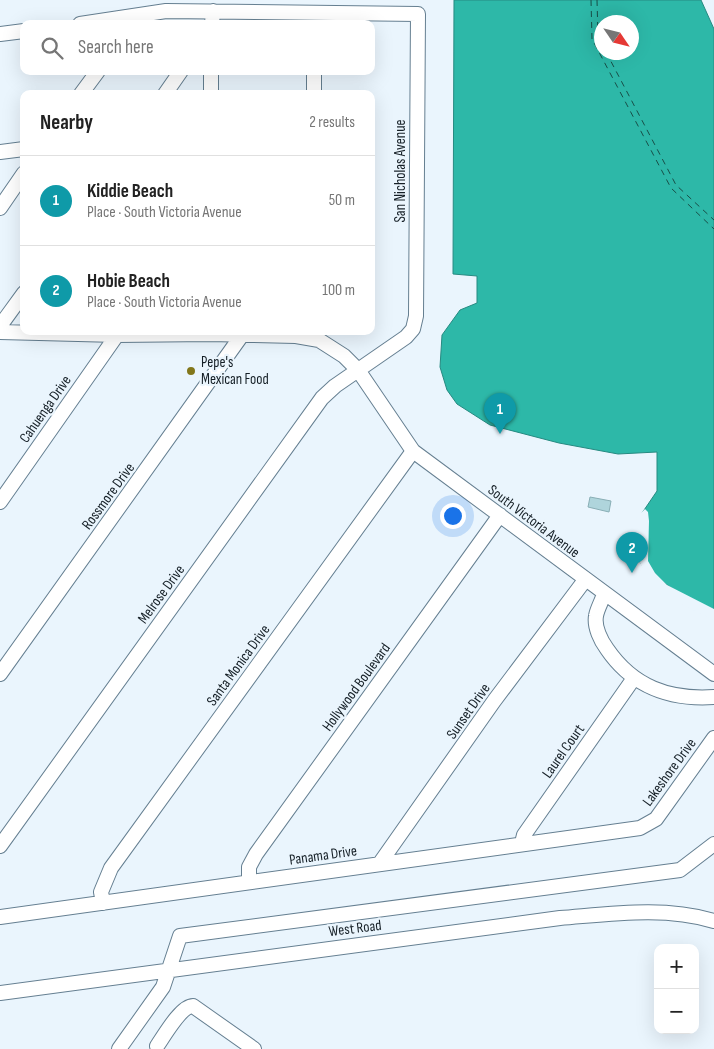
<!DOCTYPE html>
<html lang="en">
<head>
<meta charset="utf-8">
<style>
  :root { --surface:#fff; --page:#f2f2f2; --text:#222; --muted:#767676; --line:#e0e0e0; --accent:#82771b }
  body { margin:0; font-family:"Sofia Sans Condensed",sans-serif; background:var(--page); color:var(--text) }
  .controls { position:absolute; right:15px; bottom:15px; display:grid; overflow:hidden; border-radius:10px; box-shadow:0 5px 20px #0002 }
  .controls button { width:45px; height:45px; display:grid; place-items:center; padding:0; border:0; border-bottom:1px solid var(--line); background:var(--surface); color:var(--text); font:25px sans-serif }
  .compass { position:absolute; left:594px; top:15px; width:45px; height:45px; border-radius:50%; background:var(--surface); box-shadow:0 5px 20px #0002; rotate:125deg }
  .you { position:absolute; left:452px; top:515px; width:18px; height:18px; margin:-12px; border:4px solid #fff; border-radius:50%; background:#1a73e8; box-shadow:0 0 0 8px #1a73e833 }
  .badge { display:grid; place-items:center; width:32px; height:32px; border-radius:50%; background:var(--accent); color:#fff; font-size:16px; font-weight:700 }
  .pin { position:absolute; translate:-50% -41px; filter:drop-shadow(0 1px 2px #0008) }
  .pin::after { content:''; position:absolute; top:26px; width:18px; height:15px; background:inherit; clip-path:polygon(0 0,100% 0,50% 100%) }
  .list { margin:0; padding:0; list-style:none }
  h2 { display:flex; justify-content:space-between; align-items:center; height:65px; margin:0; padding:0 20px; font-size:21px }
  h2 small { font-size:16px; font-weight:400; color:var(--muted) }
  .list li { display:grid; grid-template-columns:32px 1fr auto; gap:15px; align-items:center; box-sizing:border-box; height:90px; padding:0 20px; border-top:1px solid var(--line) }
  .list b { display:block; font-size:19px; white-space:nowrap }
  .list p { margin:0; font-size:16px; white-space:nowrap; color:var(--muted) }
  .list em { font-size:16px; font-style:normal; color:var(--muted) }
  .icon { flex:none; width:28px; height:28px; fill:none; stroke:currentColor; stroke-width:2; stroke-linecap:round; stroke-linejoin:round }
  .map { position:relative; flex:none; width:714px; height:1049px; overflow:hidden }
  .search { position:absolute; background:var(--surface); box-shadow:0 5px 20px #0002; left:20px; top:20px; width:355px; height:55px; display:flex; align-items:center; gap:12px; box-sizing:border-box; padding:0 18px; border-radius:10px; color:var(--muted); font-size:19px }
  .panel { position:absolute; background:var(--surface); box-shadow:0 5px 20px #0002; left:20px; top:90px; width:355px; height:245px; border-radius:10px }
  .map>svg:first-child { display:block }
  .water { fill:#2db8a8; stroke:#268a81; fill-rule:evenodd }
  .pier { fill:#eaf5fd }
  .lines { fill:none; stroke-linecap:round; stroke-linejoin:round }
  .ferry { stroke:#184f48; stroke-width:1; stroke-dasharray:6 5; stroke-linecap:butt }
  .building { fill:#afd5dc; stroke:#89aeb5 }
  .minor-casing { stroke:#657f91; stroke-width:16 }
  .minor { stroke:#fff; stroke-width:14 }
  .poi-dot { fill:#82771b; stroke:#eaf5fd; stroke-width:2 }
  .labels { text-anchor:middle; stroke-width:4.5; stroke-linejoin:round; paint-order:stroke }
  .street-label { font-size:15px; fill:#151f26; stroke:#eaf5fd }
  .poi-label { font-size:15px; fill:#151f26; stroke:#eaf5fd; text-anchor:start }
</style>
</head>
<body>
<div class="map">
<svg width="714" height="1049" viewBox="0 0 714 1049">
  <rect width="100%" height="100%" fill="#eaf5fd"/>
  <path class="water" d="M 454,0 L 701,0 L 714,29 L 714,617 L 645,570 L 635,554 L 634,533 L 640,516 L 657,491 L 657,452 L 618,454 L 559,443 L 490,425 L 457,404 L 447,390 L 440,367 L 442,335 L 460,310 L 477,303 L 477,276 L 453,274 ZM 602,22 L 632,22 L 632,52 L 602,52 Z"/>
  <path class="pier" d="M 645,509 L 648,512 L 649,521 L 648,561 L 655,573 L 667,585 L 714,609 L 714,620 L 681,604 L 656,586 L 645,574 L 636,554 L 633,532 L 637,517 Z"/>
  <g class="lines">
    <path class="ferry" d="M 591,0 L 592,39 L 671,188 L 714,229
      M 597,0 L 598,37 L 602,44
      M 606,52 L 676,185 L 714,220"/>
  </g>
  <path class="building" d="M 590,497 L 611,501 L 609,512 L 588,507 Z"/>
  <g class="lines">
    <g class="minor-casing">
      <path id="minor" d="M 212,24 L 213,11
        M 0,34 L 24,31
        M 81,94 L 98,71
        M 165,94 L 181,71
        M 211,94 L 211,71
        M 314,94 L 314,71
        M 0,152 L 24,149
        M 0,208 L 24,173
        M 0,326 L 24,293
        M 0,332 L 117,335 L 210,334 L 296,336 L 319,340 L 344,356 L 358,370 L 413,451 L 714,674
        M 0,502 L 117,335
        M 604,594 C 602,601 597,609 596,616 C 594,627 601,641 607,649 C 633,687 669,700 714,697
        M 0,674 L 242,335
        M 522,843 L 524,835 L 634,678
        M 0,846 L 322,398 L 335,386 L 406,337 L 413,329 L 416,316 L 418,14 L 166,11 L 80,24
        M 380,863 L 494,701 L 585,580
        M 249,882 L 249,867 L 256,854 L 500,515
        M 103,903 L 101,892 L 111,868 L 413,451
        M 0,917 L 640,828 L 656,819 L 714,738
        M 0,993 L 560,918 C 611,914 664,906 714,921
        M 157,1046 C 164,1036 181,1006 193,1006 L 254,1049
        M 119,1049 L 163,987 L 180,936 L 680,870 L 714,844"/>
    </g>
    <use href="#minor" class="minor"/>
  </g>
  <circle class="poi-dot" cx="191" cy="371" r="5"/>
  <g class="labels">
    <g class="street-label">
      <text transform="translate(400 171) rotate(-90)" y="5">San Nicholas Avenue</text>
      <text transform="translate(45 409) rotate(-55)" y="5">Cahuenga Drive</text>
      <text transform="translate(108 496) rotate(-54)" y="5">Rossmore Drive</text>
      <text transform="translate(534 521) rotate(37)" y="5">South Victoria Avenue</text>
      <text transform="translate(161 594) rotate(-54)" y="5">Melrose Drive</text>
      <text transform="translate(238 665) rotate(-54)" y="5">Santa Monica Drive</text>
      <text transform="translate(356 687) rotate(-54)" y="5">Hollywood Boulevard</text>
      <text transform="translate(468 711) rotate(-55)" y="5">Sunset Drive</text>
      <text transform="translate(563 751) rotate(-55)" y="5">Laurel Court</text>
      <text transform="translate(669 772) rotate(-54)" y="5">Lakeshore Drive</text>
      <text transform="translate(323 855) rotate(-8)" y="5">Panama Drive</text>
      <text transform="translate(355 928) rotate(-7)" y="5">West Road</text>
    </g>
    <g class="poi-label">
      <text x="201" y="367">Pepe's<tspan x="201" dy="17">Mexican Food</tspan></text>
    </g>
  </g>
</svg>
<div class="controls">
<button>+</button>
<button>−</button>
</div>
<svg class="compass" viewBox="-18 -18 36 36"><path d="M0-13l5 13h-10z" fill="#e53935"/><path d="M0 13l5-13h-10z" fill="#767676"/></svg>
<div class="you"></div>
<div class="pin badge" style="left:500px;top:434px;background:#0f9aa8">1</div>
<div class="pin badge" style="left:632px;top:573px;background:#0f9aa8">2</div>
<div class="search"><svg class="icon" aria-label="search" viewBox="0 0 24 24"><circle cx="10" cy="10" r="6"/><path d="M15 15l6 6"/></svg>Search here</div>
<section class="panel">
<h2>Nearby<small>2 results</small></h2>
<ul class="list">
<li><span class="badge" style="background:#0f9aa8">1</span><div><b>Kiddie Beach</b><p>Place · South Victoria Avenue</p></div><em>50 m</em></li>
<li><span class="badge" style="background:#0f9aa8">2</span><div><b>Hobie Beach</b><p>Place · South Victoria Avenue</p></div><em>100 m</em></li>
</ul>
</section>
</div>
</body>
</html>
